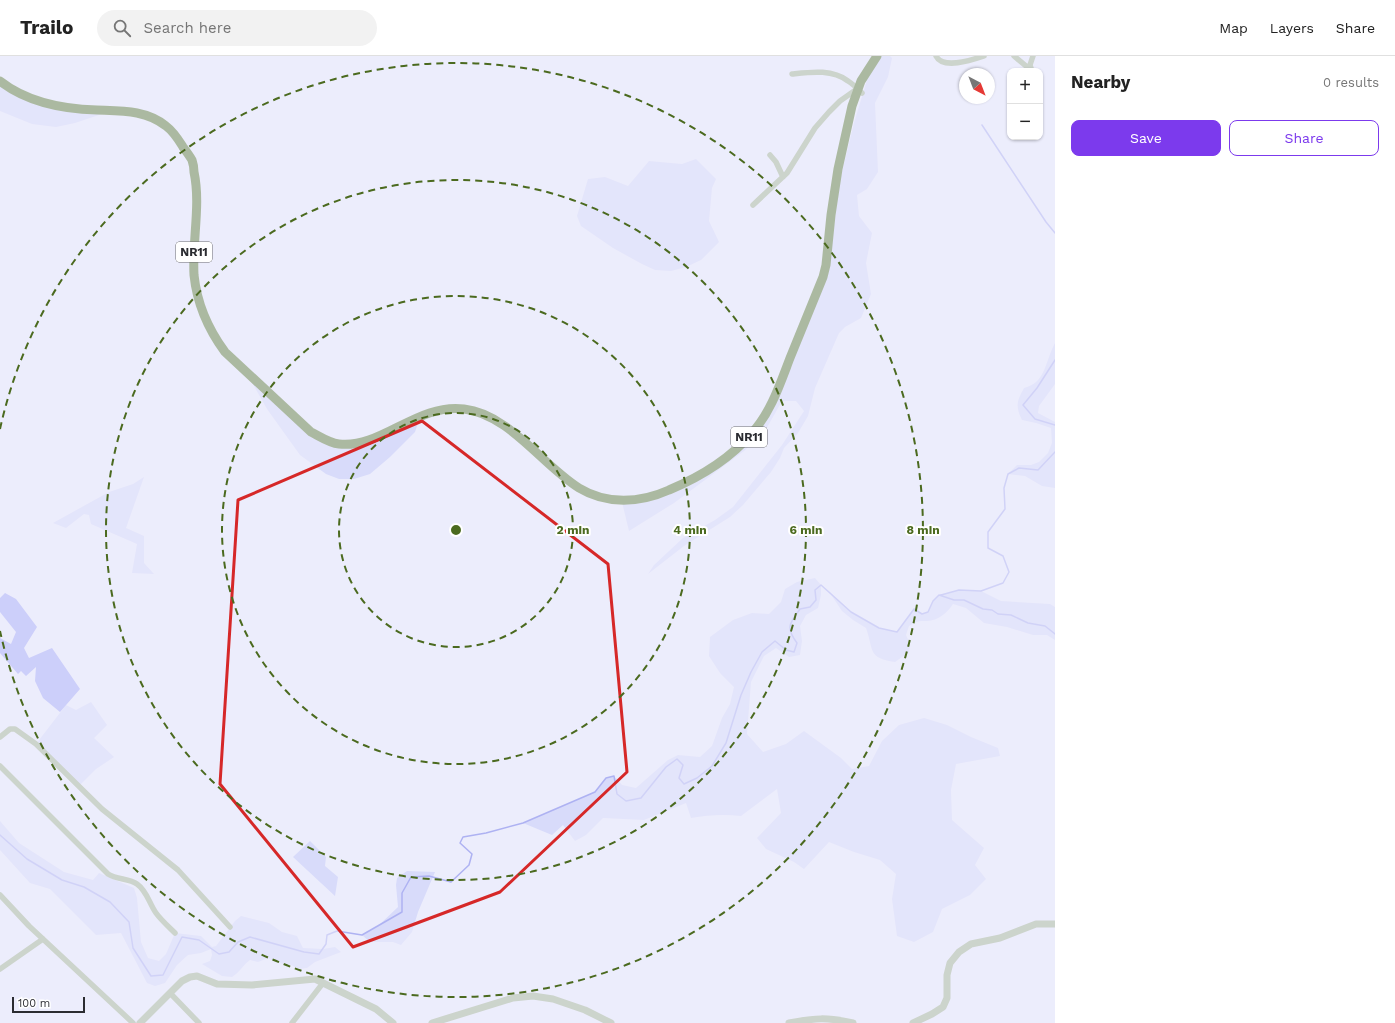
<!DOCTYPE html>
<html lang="en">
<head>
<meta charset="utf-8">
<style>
  :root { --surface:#fff; --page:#f2f2f2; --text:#222; --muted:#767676; --line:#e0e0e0; --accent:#7c3aed }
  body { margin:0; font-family:"Work Sans",sans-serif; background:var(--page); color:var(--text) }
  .controls { position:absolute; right:12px; top:12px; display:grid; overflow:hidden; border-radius:8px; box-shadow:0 1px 3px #0004 }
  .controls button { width:36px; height:36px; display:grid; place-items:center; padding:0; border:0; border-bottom:1px solid var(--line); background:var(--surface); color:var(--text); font:20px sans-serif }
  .compass { position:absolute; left:959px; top:12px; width:36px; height:36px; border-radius:50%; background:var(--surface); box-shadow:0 1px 3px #0004; rotate:138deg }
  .scale { position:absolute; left:12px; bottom:10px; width:73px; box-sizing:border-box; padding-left:4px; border:2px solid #2b2c31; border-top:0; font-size:11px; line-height:14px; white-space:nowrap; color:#2b2c31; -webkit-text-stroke:3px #fff; paint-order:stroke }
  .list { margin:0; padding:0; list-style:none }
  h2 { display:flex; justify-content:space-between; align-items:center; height:52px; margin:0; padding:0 16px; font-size:17px }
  h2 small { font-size:13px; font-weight:400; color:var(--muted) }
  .actions { display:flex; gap:8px; padding:12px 16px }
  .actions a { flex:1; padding:9px 0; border:1px solid var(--accent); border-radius:8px; text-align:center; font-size:14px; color:var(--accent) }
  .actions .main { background:var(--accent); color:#fff }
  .icon { flex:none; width:22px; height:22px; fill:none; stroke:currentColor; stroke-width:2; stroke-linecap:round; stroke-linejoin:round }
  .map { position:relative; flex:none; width:1055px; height:967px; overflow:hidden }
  header { display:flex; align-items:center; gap:24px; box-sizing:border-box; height:56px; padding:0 20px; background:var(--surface); border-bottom:1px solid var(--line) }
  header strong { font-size:19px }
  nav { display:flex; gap:22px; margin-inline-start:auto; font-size:14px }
  .search { width:280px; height:36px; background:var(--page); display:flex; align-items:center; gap:10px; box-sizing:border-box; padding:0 14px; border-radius:22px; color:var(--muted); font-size:15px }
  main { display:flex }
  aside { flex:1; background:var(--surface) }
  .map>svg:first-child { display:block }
  .green { fill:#d8dbfa }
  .forest { fill:#a5aaf9 }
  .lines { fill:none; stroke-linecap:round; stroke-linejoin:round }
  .stream { stroke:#aeb2f2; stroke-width:1.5 }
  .minor { stroke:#a4b593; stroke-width:5.5 }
  .tertiary { stroke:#a4b593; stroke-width:7 }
  .trunk { stroke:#5c7b34; stroke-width:9 }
  .marked { fill:none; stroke:#d62828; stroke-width:3; stroke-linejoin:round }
  .ring { fill:none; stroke:#4b6a1f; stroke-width:2; stroke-dasharray:7 5 }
  .labels { text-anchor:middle; stroke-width:4; stroke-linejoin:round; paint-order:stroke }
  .shield { fill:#fff; stroke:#6b6b6f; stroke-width:1 }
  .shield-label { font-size:12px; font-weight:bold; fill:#2b2c31 }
  .centre { fill:#4b6a1f; stroke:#fff; stroke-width:2 }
  .ring-label { font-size:12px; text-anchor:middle; font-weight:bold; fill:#4b6a1f; stroke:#fff; stroke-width:4; stroke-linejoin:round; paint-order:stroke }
</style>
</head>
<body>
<header>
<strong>Trailo</strong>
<div class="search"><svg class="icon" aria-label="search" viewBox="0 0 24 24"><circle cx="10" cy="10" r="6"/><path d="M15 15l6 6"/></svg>Search here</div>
<nav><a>Map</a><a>Layers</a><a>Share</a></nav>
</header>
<main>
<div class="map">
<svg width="1055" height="967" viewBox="0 0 1055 967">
  <rect width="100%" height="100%" fill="#ecedfc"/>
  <path class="green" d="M 879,0 L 890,0 L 892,2 L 888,21 L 875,47 L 878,116 L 867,133 L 857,139 L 859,160 L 872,177 L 866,207 L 871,238 L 861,262 L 845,271 L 839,277 L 815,332 L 808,360 L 798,377 L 784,392 L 780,402 L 771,416 L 743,449 L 730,461 L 684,490 L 648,518 L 654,509 L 683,482 L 715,464 L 733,451 L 782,389 L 804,355 L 796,345 L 782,345 L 765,375 L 744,395 L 674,447 L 629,475 L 622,446 L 651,443 L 717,412 L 763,367 L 827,219 L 840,124 L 854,67 L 870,14 Z
    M 0,25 L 37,45 L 114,54 L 75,67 L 56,71 L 32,68 L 0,55 Z
    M 696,103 L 716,123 L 712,132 L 709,165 L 719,186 L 701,204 L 686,211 L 671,215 L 655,214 L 642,208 L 613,192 L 581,170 L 577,160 L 588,123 L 605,121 L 628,130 L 649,105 L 682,108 Z
    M 1055,287 L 1055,328 L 1039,350 L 1038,357 L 1055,366 L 1055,432 L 1042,430 L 1025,420 L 1008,418 L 1017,409 L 1031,409 L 1039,406 L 1048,397 L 1052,387 L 1051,372 L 1036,367 L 1022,364 C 1015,350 1017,345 1024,332 C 1046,327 1045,305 1055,287 Z
    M 246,316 L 323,382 L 356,387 L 421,358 L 415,376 L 390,401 L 370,418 L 354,423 L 339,423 L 326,418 L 300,399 L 267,353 Z
    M 144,421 L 126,472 L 144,480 L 144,507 L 154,518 L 132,517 L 137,488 L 91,468 L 89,459 L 84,458 L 66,472 L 53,467 L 109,436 L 133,428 Z
    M 815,522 L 821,529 L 821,539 L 818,552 L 806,559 L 800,570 L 802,585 L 800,599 L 789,601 L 776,592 L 764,600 L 751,626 L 747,678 L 763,696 L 786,688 L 804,675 L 841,702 L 852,713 L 869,710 L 882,685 L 899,669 L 924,662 L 947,669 L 971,681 L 998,692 L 1000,700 L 956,708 L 951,734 L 952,764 L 984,792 L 975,809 L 986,823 L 970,839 L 942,853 L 933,876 L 914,886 L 897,880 L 892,843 L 896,818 L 880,804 L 854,796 L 829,786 L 804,813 L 794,806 L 766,793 L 757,782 L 781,757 L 777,733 L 741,760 C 724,758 708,759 691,762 L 686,747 L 644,764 L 603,762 L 586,779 L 575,785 L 563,769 L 552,779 L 523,767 L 595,736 L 606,722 L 614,720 L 622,729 L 636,732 L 668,704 L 678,699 L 700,701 L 712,690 L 722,662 L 730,648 L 734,631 L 720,617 L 709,600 L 710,581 L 733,564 L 752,557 L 769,558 L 781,546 L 785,533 L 797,526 Z
    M 828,534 L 851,556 L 879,572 L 897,576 L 914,553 L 922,558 L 928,556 L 933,545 L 939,539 L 959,534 L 981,535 L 1001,545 L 1050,548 L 1055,551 L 1055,584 L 1047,579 L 1033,579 L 1007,571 L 984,567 L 966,552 L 953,548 C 948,556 938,565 927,565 C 917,565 918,565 909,570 L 906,579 L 910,588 L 909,596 L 895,606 C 867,602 874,594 866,572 L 853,564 L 842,555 Z
    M 91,646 L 107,669 L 94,682 L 114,701 L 96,713 L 80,729 L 36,688 L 66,649 L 76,654 Z
    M 0,765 L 19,787 L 64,816 L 93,824 L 99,817 L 134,832 L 137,842 L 141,886 L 148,902 L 159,905 L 166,898 L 175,877 L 201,880 L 212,891 L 216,890 L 235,865 L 241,860 L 269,867 L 282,876 L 297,880 L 303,892 L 323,893 L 335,891 L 341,896 L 315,906 L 307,912 L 299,913 L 289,908 L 277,907 L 268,902 L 258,906 L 250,904 C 243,909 240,916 232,921 L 222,920 L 202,908 L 210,905 L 212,899 L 211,893 L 201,897 L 188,899 L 177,909 L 165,927 L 155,930 L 147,927 L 121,877 L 96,879 L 50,833 L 30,827 L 0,794 Z
    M 310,785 L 326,801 L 325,810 L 338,821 L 335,840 L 293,801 Z
    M 407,815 L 435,816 L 418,856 L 412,876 L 401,889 L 393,886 L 370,886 L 362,879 L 377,871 L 398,851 L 396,829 L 397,822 Z"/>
  <path class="forest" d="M 5,537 L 16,543 L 37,571 L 24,592 L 29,602 L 52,592 L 80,633 L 60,656 L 43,642 L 35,625 L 36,611 L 26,620 L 21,615 L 18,618 L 0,597 L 0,582 L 11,588 L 16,576 L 0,556 L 0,542 Z"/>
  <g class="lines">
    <path class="stream" d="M 982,69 L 1046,166 L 1055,177
      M 1055,304 L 1037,332 L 1023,349 L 1035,363 L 1055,369
      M 941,539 L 959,534 L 981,535 L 1003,527 L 1009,516 L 1003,500 L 988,492 L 988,476 L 1005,453 L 1004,432 L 1008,418 L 1019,412 L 1038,414 L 1055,396
      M 0,779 L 27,803 L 62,824 L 84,831 L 110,846 L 129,866 L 133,892 L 151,920 L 163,919 L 182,881 L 199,884 L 219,898 L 229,896 L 238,886 L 250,881 L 304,896 L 319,898 L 326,888 L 327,879 L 337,875 L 362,879 L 402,856 L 402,837 L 411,821 L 429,820 L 451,826 L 469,809 L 472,798 L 460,787 L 463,781 L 486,777 L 523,767 L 595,736 L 606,722 L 614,720 L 617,738 L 626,745 L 641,742 L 666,711 L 677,703 L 683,709 L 679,722 L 684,728 L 697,722 L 712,710 L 726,687 L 741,639 L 751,616 L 762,596 L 775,585 L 786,594 L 794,596 L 797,587 C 785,571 790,567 800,553 L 810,551 L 816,544 L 815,534 L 821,529 L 851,556 L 879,572 L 897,576 L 914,553 L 922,558 L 928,556 L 933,545 L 939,539 L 954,544 L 964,544 L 983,553 L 992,554 L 998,558 L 1011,559 L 1028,567 L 1045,570 L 1055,578"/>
    <path class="minor" d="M 936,0 C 943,14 972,4 984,0
      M 1014,0 L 1032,15
      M 1032,15 L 1030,9 L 1033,0
      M 792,18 C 811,16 832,13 848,25 C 853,28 858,33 862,37
      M 770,99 L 776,106 L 783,121
      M 753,149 L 787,117 L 815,72 L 829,56 L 840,45 L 857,33
      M 0,681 L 10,673 L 15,673 L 36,688 L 102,753 L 178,814 L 230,871
      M 0,710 L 108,818 C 117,824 129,822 137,828 C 147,835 149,847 156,857 C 161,864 169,871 175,877
      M 0,839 L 29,870 L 133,967
      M 0,913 L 43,883
      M 170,937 L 199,967
      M 292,967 L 323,927"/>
    <path class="tertiary" d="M 140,967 L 182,925 L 190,921 L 197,920 L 217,928 L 252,929 L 315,923 L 376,953 L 393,967
      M 432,967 L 513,942 L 533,940 L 553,943 L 585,954 L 611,967
      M 789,967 C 814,962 828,961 853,967
      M 913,967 L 932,958 L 943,951 L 947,942 L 947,919 L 950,907 L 959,896 L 971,888 L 1000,882 L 1036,868 L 1055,868"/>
    <path class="trunk" d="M 0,25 C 28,47 63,53 97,54 C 122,55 146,54 166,70 C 174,76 178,83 183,91 C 186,95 189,99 192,104 C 193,107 194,112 194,116 C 201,149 192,184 194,219 C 197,248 208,273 225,296 L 311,376 C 319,380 329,387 339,388 C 381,393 417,347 464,353 C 509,358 542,409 579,432 C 607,449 640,447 669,434 C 700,421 730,403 752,377 C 771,356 780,328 790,302 C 801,275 812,248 823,221 L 826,209 L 831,159 L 838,113 L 852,50 L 861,25 L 877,0"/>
  </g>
  <path d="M0 0H1055V967H0ZM 422,365 L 608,508 L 627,716 L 500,836 L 353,891 L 220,728 L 238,444 Z" fill="#ecedfc" fill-opacity=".55" fill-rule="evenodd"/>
  <path class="marked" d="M 422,365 L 608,508 L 627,716 L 500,836 L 353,891 L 220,728 L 238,444 Z"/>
  <g class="ring">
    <circle cx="456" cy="474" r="117"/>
    <circle cx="456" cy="474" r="234"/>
    <circle cx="456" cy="474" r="350"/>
    <path d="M0 373A467 467 0 1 1 0 575"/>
  </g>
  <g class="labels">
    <g class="shield">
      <rect x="176" y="186" width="36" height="20" rx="3"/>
      <rect x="731" y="371" width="36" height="20" rx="3"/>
    </g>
    <g class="shield-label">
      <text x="194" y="200">NR11</text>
      <text x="749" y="385">NR11</text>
    </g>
  </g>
  <circle cx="456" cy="474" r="6" class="centre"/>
  <g class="ring-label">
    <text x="573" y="478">2 min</text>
    <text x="690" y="478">4 min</text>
    <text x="806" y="478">6 min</text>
    <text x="923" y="478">8 min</text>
  </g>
</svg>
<div class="controls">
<button>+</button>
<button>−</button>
</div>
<svg class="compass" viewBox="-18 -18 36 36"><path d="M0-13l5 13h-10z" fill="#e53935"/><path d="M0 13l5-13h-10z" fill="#767676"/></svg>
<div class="scale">100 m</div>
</div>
<aside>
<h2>Nearby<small>0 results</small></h2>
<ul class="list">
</ul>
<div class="actions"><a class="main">Save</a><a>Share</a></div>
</aside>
</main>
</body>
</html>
